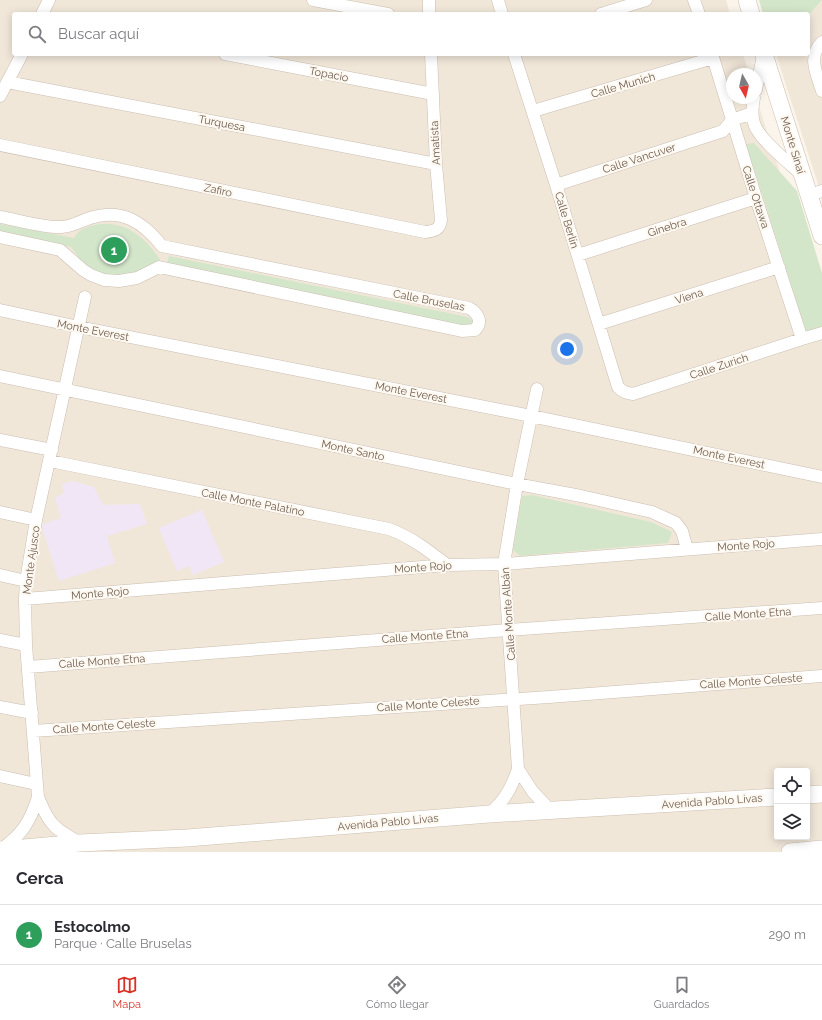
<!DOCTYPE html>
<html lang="es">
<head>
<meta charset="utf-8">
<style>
  :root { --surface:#fff; --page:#f7f7f7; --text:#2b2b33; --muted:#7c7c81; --line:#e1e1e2; --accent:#d93025 }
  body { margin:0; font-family:Raleway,sans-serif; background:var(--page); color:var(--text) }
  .controls { position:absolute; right:12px; bottom:12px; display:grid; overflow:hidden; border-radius:4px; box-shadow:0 2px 10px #0003 }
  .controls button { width:36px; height:36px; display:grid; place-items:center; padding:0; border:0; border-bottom:1px solid var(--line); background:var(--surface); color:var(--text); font:20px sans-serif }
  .compass { position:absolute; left:726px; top:68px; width:36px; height:36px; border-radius:50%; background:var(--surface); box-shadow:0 2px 10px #0003; rotate:172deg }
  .you { position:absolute; left:567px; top:349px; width:14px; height:14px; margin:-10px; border:3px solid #fff; border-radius:50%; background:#1a73e8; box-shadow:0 0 0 6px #1a73e833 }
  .badge { display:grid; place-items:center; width:26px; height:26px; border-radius:50%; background:var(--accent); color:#fff; font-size:13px; font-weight:700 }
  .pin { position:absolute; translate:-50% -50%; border:2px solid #fff; box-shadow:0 1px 4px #0006 }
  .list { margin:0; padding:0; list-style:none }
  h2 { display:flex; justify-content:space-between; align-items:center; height:52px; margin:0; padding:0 16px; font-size:17px }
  h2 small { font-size:13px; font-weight:400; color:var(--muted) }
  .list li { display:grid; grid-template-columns:26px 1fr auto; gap:12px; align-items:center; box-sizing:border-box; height:60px; padding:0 16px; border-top:1px solid var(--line) }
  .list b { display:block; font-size:15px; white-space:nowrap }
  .list p { margin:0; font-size:13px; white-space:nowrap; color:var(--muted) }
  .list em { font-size:13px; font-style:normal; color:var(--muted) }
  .icon { flex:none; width:22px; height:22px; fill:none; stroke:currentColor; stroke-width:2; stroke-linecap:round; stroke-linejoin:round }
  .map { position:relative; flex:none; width:822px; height:852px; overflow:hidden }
  .search { position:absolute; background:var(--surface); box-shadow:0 2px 10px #0003; left:12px; right:12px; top:12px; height:44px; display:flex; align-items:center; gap:10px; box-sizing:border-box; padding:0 14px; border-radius:4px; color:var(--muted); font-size:15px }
  .sheet { height:112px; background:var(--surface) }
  nav { display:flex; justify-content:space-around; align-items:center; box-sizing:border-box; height:56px; border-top:1px solid var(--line); background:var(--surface); font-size:11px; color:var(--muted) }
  nav a { display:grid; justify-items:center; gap:2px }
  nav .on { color:var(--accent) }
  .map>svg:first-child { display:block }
  .residential { fill:#f1e7d9; fill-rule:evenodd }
  .education { fill:#f1e6f6 }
  .green { fill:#d4e6ca }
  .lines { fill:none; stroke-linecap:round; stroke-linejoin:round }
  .street-casing { stroke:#cbbdb1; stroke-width:13 }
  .secondary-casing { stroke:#cdbeaf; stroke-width:18 }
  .street { stroke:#fff; stroke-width:12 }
  .secondary { stroke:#fff; stroke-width:17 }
  .labels { text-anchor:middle; stroke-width:4; stroke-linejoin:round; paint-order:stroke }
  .street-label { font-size:11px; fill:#715e50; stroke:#fdf8f0 }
</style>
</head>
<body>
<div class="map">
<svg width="822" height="852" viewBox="0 0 822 852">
  <rect width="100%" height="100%" fill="#faf4ea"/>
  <path class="residential" d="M 0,0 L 726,0 L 730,14 L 14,14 L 14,54 L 743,54 L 749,74 L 732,74 L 732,98 L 756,98 L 756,97 L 822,306 L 822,852 L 0,852 ZM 777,771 L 807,771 L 807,837 L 777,837 Z
    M 822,0 L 822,196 L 776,54 L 808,54 L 808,16 Z"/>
  <path class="education" d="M 73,481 L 94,487 L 103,505 L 140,504 L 147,524 L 107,536 L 115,563 L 59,581 L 41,525 L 61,518 L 55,498 L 64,493 L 62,484 Z
    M 202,510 L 224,562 L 193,575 L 189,566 L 177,571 L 159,528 Z"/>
  <path class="green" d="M 759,0 L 822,0 L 808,16 L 808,14 L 763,14 Z
    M 754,143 L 797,191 L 822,273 L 822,327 L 806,331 L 746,144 Z
    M 0,224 L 74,238 C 80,229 82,229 91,226 C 120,217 145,235 160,260 L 154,266 L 140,273 L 113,278 L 88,270 L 71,247 L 0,233 Z
    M 169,256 L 468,317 L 474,322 L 472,328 L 167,263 Z
    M 532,495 L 651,522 L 672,532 L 668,543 L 520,556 L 513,550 L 522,496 Z"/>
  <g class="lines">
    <g class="street-casing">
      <path id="street" d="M 313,0 L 388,14
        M 429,0 L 429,14
        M 498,0 L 502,14
        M 694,0 L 699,14
        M 42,14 L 49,0
        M 601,14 L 646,0
        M 822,42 C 807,57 817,74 822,91
        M 225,54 L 433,94
        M 514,54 L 556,185 L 618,387 C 623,392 626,393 633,394 L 802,339 L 822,333
        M 712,54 L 756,198 L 802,339
        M 7,82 L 436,164
        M 756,90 L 763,55
        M 0,96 L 22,54
        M 754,98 C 752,108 751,119 756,128 C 763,142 790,164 802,175
        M 533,111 L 713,58
        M 0,145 L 425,232 C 434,231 440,230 441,220 L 436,164 L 431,54
        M 556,185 L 723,131 L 732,120 L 752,113
        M 809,195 L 822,191
        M 0,217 C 18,220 44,228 61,227 C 71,227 81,221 90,218 C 122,208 143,222 162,246 L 469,308 C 478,313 483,322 475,330 L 462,331 L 159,267 L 137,278 L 119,281 L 104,280 L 91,275 L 83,270 L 60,250 L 0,237
        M 578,255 L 756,198
        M 0,310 L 79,327 L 531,416 L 822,477
        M 599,324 L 779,267
        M 0,376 L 517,484 L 581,496 L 652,512 L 676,523 L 682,531 L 687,549
        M 0,440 L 52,450
        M 50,461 L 389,529 C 411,537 429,551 447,565
        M 0,512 L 36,520
        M 0,575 L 26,581
        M 25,599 L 447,565 L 504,564 L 822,539
        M 0,640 L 26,645
        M 28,667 L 508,630 L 822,608
        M 0,707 L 32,713
        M 33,731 L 549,697 L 822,676
        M 518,769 L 533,792 L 551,811
        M 0,776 L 36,784
        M 489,814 C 505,800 511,789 518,769 L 504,564 L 517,484 L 537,389
        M 80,843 C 55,829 49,825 38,797 L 26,645 L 25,599 L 26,581 L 36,520 L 85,297
        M 0,850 C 22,835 30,822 38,797"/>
    </g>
    <g class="secondary-casing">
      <path id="secondary" d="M 747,0 L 751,14
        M 764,54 L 822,236
        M 807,795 L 822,794
        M 0,850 L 80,843 L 187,838 L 489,814 L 777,797
        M 790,852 L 822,849"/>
    </g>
    <use href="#street" class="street"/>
    <use href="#secondary" class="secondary"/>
  </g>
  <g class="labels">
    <g class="street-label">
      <text transform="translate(329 74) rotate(11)" y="4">Topacio</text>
      <text transform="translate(623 85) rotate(-16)" y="4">Calle Munich</text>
      <text transform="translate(222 123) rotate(11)" y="4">Turquesa</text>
      <text transform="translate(435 143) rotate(-93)" y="4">Amatista</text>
      <text transform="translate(793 145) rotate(73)" y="4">Monte Sinaí</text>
      <text transform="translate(639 158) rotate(-18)" y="4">Calle Vancuver</text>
      <text transform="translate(218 190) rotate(12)" y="4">Zafiro</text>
      <text transform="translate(756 197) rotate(72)" y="4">Calle Ottawa</text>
      <text transform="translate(567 220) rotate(73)" y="4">Calle Berlín</text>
      <text transform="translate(667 227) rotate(-18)" y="4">Ginebra</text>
      <text transform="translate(689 296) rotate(-18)" y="4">Viena</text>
      <text transform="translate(429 300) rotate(11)" y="4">Calle Bruselas</text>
      <text transform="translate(93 330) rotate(11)" y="4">Monte Everest</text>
      <text transform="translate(719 366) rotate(-18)" y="4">Calle Zurich</text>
      <text transform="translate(411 392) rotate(11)" y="4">Monte Everest</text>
      <text transform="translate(353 450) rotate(12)" y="4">Monte Santo</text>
      <text transform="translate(729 457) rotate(12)" y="4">Monte Everest</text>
      <text transform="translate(253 502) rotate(11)" y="4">Calle Monte Palatino</text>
      <text transform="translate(746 545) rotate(-4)" y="4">Monte Rojo</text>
      <text transform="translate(31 560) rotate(-82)" y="4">Monte Ajusco</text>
      <text transform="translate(423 567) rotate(-4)" y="4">Monte Rojo</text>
      <text transform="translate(100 593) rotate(-5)" y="4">Monte Rojo</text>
      <text transform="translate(508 614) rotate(-94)" y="4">Calle Monte Albán</text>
      <text transform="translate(748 614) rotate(-4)" y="4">Calle Monte Etna</text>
      <text transform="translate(425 636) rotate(-4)" y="4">Calle Monte Etna</text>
      <text transform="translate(102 661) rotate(-4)" y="4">Calle Monte Etna</text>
      <text transform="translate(751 681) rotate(-4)" y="4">Calle Monte Celeste</text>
      <text transform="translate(428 704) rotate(-4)" y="4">Calle Monte Celeste</text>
      <text transform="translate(104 726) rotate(-4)" y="4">Calle Monte Celeste</text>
      <text transform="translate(712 801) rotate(-4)" y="4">Avenida Pablo Livas</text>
      <text transform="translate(388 822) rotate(-5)" y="4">Avenida Pablo Livas</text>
    </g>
  </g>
</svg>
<div class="controls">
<button><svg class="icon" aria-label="locate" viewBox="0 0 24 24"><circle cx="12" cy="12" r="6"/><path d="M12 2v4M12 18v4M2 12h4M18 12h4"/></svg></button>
<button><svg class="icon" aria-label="layers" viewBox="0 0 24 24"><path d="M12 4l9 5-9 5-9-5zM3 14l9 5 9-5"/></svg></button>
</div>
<svg class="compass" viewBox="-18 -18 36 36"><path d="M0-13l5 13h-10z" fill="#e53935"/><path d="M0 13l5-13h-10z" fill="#7c7c81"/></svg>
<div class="you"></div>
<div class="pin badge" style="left:114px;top:250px;background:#2e9e5b">1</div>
<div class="search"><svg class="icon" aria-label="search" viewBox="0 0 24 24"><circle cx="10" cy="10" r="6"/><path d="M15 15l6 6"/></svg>Buscar aquí</div>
</div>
<section class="sheet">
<h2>Cerca<small></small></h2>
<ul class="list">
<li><span class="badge" style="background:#2e9e5b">1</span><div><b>Estocolmo</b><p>Parque · Calle Bruselas</p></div><em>290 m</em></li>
</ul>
</section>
<nav>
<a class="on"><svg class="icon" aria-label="map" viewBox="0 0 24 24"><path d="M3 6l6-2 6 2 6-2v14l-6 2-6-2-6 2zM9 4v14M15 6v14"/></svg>Mapa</a>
<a><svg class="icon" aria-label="directions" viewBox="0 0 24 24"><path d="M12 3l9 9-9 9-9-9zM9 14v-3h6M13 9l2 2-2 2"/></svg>Cómo llegar</a>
<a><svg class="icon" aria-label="saved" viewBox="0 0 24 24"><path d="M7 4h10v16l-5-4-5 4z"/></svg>Guardados</a>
</nav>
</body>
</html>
